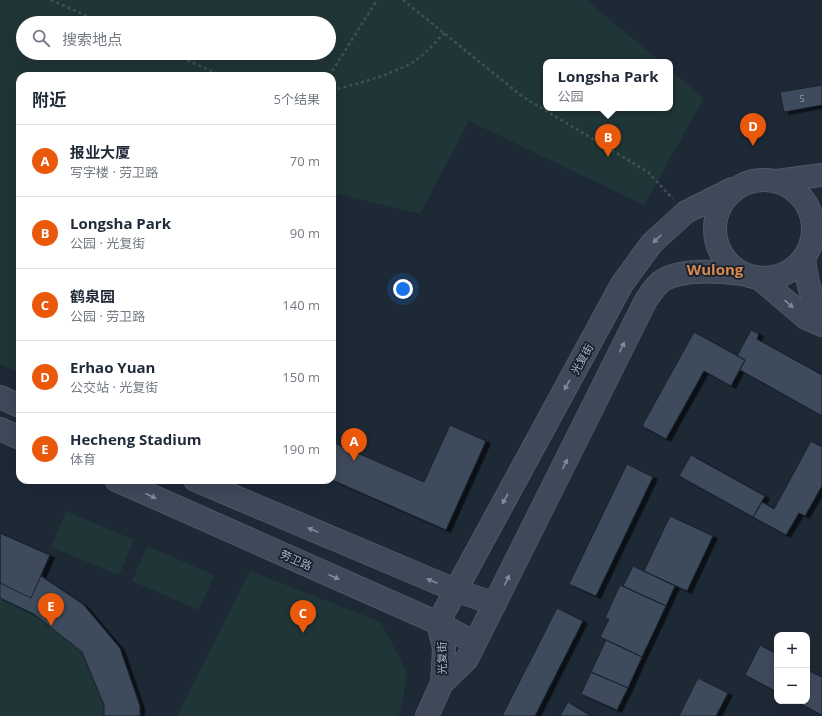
<!DOCTYPE html>
<html lang="zh">
<head>
<meta charset="utf-8">
<style>
  :root { --surface:#fff; --page:#f6f6f7; --text:#1f2937; --muted:#747a83; --line:#e0e1e3; --accent:#ea580c }
  body { margin:0; font-family:"Open Sans","Noto Sans SC",sans-serif; background:var(--page); color:var(--text) }
  .controls { position:absolute; right:12px; bottom:12px; display:grid; overflow:hidden; border-radius:8px; box-shadow:0 4px 16px #0002 }
  .controls button { width:36px; height:36px; display:grid; place-items:center; padding:0; border:0; border-bottom:1px solid var(--line); background:var(--surface); color:var(--text); font:20px sans-serif }
  .you { position:absolute; left:403px; top:289px; width:14px; height:14px; margin:-10px; border:3px solid #fff; border-radius:50%; background:#1a73e8; box-shadow:0 0 0 6px #1a73e833 }
  .badge { display:grid; place-items:center; width:26px; height:26px; border-radius:50%; background:var(--accent); color:#fff; font-size:13px; font-weight:700 }
  .pin { position:absolute; translate:-50% -33px; filter:drop-shadow(0 1px 2px #0008) }
  .pin::after { content:''; position:absolute; top:21px; width:14px; height:12px; background:inherit; clip-path:polygon(0 0,100% 0,50% 100%) }
  .popup { position:absolute; left:543px; top:59px; width:130px; height:52px; box-sizing:border-box; display:grid; place-content:center; border-radius:8px; background:var(--surface); filter:drop-shadow(0 1px 3px #0005); font-size:13px; white-space:nowrap; color:var(--muted) }
  .popup b { font-size:15px; color:var(--text) }
  .popup::after { content:''; position:absolute; left:50%; top:100%; margin-left:-8px; border:8px solid transparent; border-top-color:var(--surface) }
  .list { margin:0; padding:0; list-style:none }
  h2 { display:flex; justify-content:space-between; align-items:center; height:52px; margin:0; padding:0 16px; font-size:17px }
  h2 small { font-size:13px; font-weight:400; color:var(--muted) }
  .list li { display:grid; grid-template-columns:26px 1fr auto; gap:12px; align-items:center; box-sizing:border-box; height:72px; padding:0 16px; border-top:1px solid var(--line) }
  .list b { display:block; font-size:15px; white-space:nowrap }
  .list p { margin:0; font-size:13px; white-space:nowrap; color:var(--muted) }
  .list em { font-size:13px; font-style:normal; color:var(--muted) }
  .icon { flex:none; width:22px; height:22px; fill:none; stroke:currentColor; stroke-width:2; stroke-linecap:round; stroke-linejoin:round }
  .map { position:relative; flex:none; width:822px; height:716px; overflow:hidden }
  .search { position:absolute; background:var(--surface); box-shadow:0 4px 16px #0002; left:16px; top:16px; width:320px; height:44px; display:flex; align-items:center; gap:10px; box-sizing:border-box; padding:0 14px; border-radius:22px; color:var(--muted); font-size:15px }
  .panel { position:absolute; background:var(--surface); box-shadow:0 4px 16px #0002; left:16px; top:72px; width:320px; height:412px; border-radius:12px }
  .map>svg:first-child { display:block }
  .green { fill:#203537; fill-rule:evenodd }
  .building { fill:#3e4b5c; stroke:#19222d; filter:url(#shadow) }
  .lines { fill:none; stroke-linecap:round; stroke-linejoin:round }
  .secondary-casing { stroke:#4f5865; stroke-width:24 }
  .path { stroke:#3d5255; stroke-width:2.5; stroke-dasharray:3 3; stroke-linecap:butt }
  .secondary { stroke:#3f495a; stroke-width:22 }
  .oneway { fill:#808a9a }
  .labels { text-anchor:middle; stroke-width:3.5; stroke-linejoin:round; paint-order:stroke }
  .number-label { font-size:9px; fill:#909aaa }
  .street-label { font-size:11px; fill:#abb5c4; stroke:#17202b }
  .district-label { font-size:15px; font-weight:bold; fill:#d98a51; stroke:#17202b }
</style>
</head>
<body>
<div class="map">
<svg width="822" height="716" viewBox="0 0 822 716">
  <defs>
    <filter id="shadow"><feDropShadow dx="4.5" dy="2.5" stdDeviation="0" flood-color="#0009"/></filter>
  </defs>
  <rect width="100%" height="100%" fill="#1e2936"/>
  <path class="green" d="M 0,0 L 586,0 L 661,62 L 546,62 L 546,108 L 670,108 L 670,70 L 704,98 L 644,205 L 469,121 L 420,214 L 338,194 L 332,210 L 332,76 L 20,76 L 20,373 L 0,364 ZM 23,23 L 329,23 L 329,53 L 23,53 Z
    M 66,511 L 134,540 L 119,575 L 51,547 Z
    M 0,533 L 50,555 L 41,576 L 83,604 L 120,648 L 140,706 L 140,716 L 0,716 Z
    M 147,546 L 214,575 L 199,610 L 132,581 Z
    M 250,571 L 381,622 L 407,673 L 401,710 L 398,716 L 177,716 Z"/>
  <path class="building" d="M 822,85 L 822,105 L 784,112 L 780,92 Z
    M 751,330 L 759,334 L 757,339 L 822,375 L 822,416 L 740,370 L 745,360 L 737,356 Z
    M 694,332 L 745,360 L 731,386 L 704,371 L 666,439 L 642,426 Z
    M 450,425 L 486,441 L 446,530 L 332,480 L 332,442 L 424,482 Z
    M 811,441 L 822,447 L 822,486 L 805,516 L 799,513 L 786,535 L 753,517 L 762,502 L 774,509 Z
    M 691,455 L 765,496 L 753,517 L 679,476 Z
    M 627,464 L 653,477 L 596,596 L 569,584 Z
    M 670,516 L 713,536 L 687,591 L 644,571 Z
    M 0,533 L 50,555 L 41,576 L 83,604 L 120,648 L 140,706 L 140,716 L 104,716 L 104,705 L 82,652 L 34,614 L 0,598 Z
    M 0,533 L 50,555 L 31,598 L 0,583 Z
    M 633,566 L 675,586 L 666,606 L 623,586 Z
    M 620,585 L 666,606 L 642,657 L 600,637 L 609,619 L 605,618 Z
    M 557,608 L 583,621 L 535,716 L 502,716 Z
    M 606,640 L 642,657 L 628,688 L 591,672 Z
    M 760,645 L 777,654 L 777,692 L 745,675 Z
    M 807,670 L 822,677 L 822,715 L 795,701 L 807,701 Z
    M 591,672 L 628,688 L 617,710 L 581,694 Z
    M 698,678 L 728,693 L 716,716 L 679,716 Z
    M 568,702 L 591,716 L 560,716 Z"/>
  <g class="lines">
    <g class="secondary-casing">
      <path id="secondary" d="M715 229a49 49 0 1 1 98 0a49 49 0 1 1-98 0Z
        M 777,181 L 822,175
        M 804,259 C 806,274 811,303 822,314
        M 759,278 L 806,318 L 822,325
        M 0,397 L 20,406
        M 0,429 L 20,438
        M 116,480 L 438,623 L 475,643
        M 195,480 L 455,590 L 495,604
        M 442,683 L 467,659 L 646,300 C 651,293 657,283 665,279 C 685,268 722,272 743,274
        M 427,716 L 442,683 L 444,648 L 438,623 L 622,284 L 652,243 L 686,212 L 732,189"/>
    </g>
    <path class="path" d="M 51,0 L 103,23
      M 403,0 L 523,97 L 648,172 L 673,199
      M 171,53 L 223,76
      M 329,76 L 377,0
      M 332,90 C 357,84 383,77 406,66 C 421,59 433,45 444,33"/>
    <use href="#secondary" class="secondary"/>
  </g>
  <defs><path id="oneway-solid" d="M-6-.8H1V-3.2L6.5 0L1 3.2V.8H-6Z"/></defs>
  <g class="oneway">
    <use href="#oneway-solid" transform="translate(657 239) rotate(137)"/>
    <use href="#oneway-solid" transform="translate(789 304) rotate(41)"/>
    <use href="#oneway-solid" transform="translate(622 347) rotate(-64)"/>
    <use href="#oneway-solid" transform="translate(567 385) rotate(119)"/>
    <use href="#oneway-solid" transform="translate(565 464) rotate(-64)"/>
    <use href="#oneway-solid" transform="translate(151 496) rotate(24)"/>
    <use href="#oneway-solid" transform="translate(505 499) rotate(119)"/>
    <use href="#oneway-solid" transform="translate(313 530) rotate(-157)"/>
    <use href="#oneway-solid" transform="translate(334 577) rotate(24)"/>
    <use href="#oneway-solid" transform="translate(507 580) rotate(-64)"/>
    <use href="#oneway-solid" transform="translate(432 581) rotate(-157)"/>
  </g>
  <g class="labels">
    <g class="number-label">
      <text x="802" y="102">5</text>
    </g>
    <g class="street-label">
      <text transform="translate(582 359) rotate(-61)" y="4">光复街</text>
      <text transform="translate(296 560) rotate(24)" y="4">劳卫路</text>
      <text transform="translate(442 658) rotate(-91)" y="4">光复街</text>
    </g>
    <g class="district-label">
      <text x="715" y="275">Wulong</text>
    </g>
  </g>
</svg>
<div class="controls">
<button>+</button>
<button>−</button>
</div>
<div class="you"></div>
<div class="pin badge" style="left:354px;top:461px">A</div>
<div class="pin badge" style="left:608px;top:157px">B</div>
<div class="popup"><b>Longsha Park</b>公园</div>
<div class="pin badge" style="left:303px;top:633px">C</div>
<div class="pin badge" style="left:753px;top:146px">D</div>
<div class="pin badge" style="left:51px;top:626px">E</div>
<div class="search"><svg class="icon" aria-label="search" viewBox="0 0 24 24"><circle cx="10" cy="10" r="6"/><path d="M15 15l6 6"/></svg>搜索地点</div>
<section class="panel">
<h2>附近<small>5个结果</small></h2>
<ul class="list">
<li><span class="badge">A</span><div><b>报业大厦</b><p>写字楼 · 劳卫路</p></div><em>70 m</em></li>
<li><span class="badge">B</span><div><b>Longsha Park</b><p>公园 · 光复街</p></div><em>90 m</em></li>
<li><span class="badge">C</span><div><b>鹤泉园</b><p>公园 · 劳卫路</p></div><em>140 m</em></li>
<li><span class="badge">D</span><div><b>Erhao Yuan</b><p>公交站 · 光复街</p></div><em>150 m</em></li>
<li><span class="badge">E</span><div><b>Hecheng Stadium</b><p>体育</p></div><em>190 m</em></li>
</ul>
</section>
</div>
</body>
</html>
